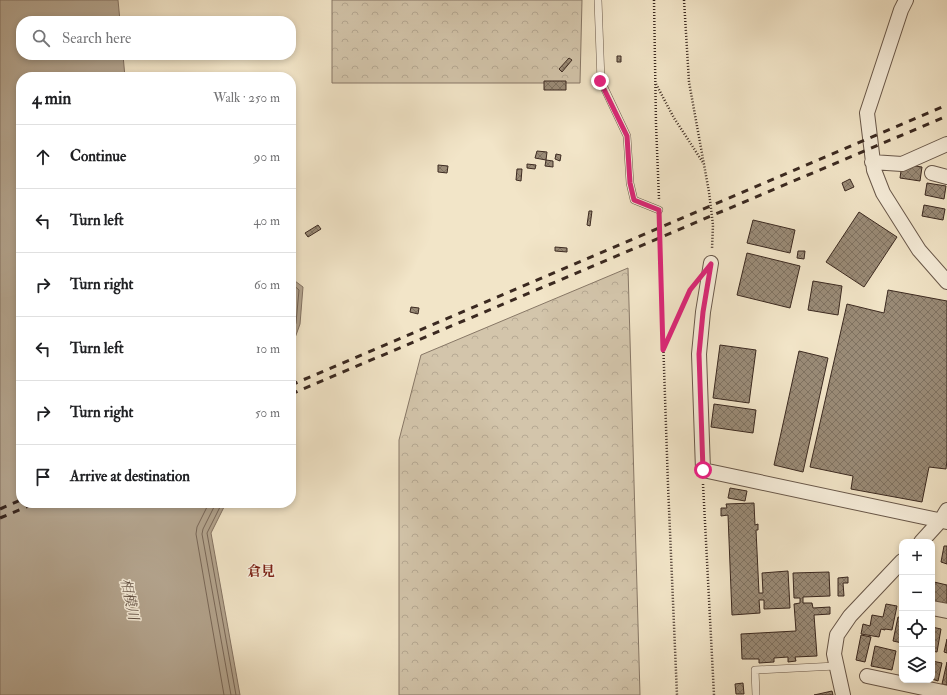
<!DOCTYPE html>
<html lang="en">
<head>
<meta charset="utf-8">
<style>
  :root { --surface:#fff; --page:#f6f6f6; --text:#202124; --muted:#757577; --line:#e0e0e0 }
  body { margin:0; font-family:"IM FELL Double Pica","Noto Serif JP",serif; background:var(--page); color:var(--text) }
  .controls { position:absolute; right:12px; bottom:12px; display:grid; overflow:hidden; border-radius:8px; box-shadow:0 2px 6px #0003 }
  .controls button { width:36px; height:36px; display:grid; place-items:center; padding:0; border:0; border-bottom:1px solid var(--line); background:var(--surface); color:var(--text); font:20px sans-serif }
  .stop { position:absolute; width:12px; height:12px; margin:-9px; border:3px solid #db2777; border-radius:50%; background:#fff }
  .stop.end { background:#db2777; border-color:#fff; box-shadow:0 1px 4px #0008 }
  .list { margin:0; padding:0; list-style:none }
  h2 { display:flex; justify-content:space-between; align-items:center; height:52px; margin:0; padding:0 16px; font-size:17px }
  h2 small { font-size:13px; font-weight:400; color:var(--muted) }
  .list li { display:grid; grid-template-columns:26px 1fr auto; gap:12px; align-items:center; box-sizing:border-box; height:64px; padding:0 16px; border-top:1px solid var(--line) }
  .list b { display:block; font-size:15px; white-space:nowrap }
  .list em { font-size:13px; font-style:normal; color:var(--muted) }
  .icon { flex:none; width:22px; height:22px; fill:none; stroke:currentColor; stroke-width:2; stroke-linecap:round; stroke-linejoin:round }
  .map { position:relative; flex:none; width:947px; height:695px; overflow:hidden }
  .search { position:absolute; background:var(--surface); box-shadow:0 2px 6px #0003; left:16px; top:16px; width:280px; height:44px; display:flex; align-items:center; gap:10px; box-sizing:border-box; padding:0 14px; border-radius:16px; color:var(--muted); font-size:15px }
  .panel { position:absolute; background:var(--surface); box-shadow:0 2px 6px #0003; left:16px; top:72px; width:280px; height:436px; border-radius:16px }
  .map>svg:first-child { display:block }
  .park { fill:url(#park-crowns); stroke:#877766 }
  .water { fill:#b4a58f; stroke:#847363 }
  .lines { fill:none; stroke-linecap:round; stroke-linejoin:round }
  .shore { stroke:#786758; stroke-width:1 }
  .building { fill:url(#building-cross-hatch); stroke:#3b2920 }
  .lane-casing { stroke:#69584a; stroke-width:8 }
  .street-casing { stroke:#69584a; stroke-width:16 }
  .path { stroke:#3b2920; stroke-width:2.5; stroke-dasharray:1 2; stroke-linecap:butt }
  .lane { stroke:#f7eedb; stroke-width:7 }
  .street { stroke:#f7eedb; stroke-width:14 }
  .rail { stroke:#3b2920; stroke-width:3; stroke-dasharray:7 7; stroke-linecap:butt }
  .route { stroke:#db2777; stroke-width:5 }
  .labels { text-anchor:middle; stroke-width:3; stroke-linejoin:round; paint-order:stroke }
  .neighbourhood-label { font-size:14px; font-weight:bold; fill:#7a1f14; stroke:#f7eedb }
  .water-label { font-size:14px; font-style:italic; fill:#5f4e41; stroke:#f7eedb }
</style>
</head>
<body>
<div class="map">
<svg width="947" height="695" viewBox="0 0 947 695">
  <defs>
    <pattern id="park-crowns" width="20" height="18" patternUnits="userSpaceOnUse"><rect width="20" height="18" fill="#d3c5ab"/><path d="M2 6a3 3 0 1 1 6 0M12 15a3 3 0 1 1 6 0" fill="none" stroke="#b6a993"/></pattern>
    <pattern id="building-cross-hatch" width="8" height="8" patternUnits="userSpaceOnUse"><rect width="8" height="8" fill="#9a8b77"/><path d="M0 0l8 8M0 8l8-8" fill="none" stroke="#7f7261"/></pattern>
  </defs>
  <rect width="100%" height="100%" fill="#f2e5c8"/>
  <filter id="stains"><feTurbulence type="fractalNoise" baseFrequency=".005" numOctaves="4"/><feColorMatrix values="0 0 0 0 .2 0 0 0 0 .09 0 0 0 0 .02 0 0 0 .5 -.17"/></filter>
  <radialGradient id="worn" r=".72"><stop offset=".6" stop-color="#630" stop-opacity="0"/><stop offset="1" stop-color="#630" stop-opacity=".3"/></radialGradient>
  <path class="park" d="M 332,0 L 582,0 L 580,83 L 332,83 Z
    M 628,268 L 640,695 L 399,695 L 399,440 L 421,355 Z"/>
  <path class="water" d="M 0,0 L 118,0 L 120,21 L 21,21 L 21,55 L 123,55 L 125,77 L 21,77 L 21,503 L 226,503 L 211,533 L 240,695 L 0,695 Z
    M 291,278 L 303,287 L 300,324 L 291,349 Z"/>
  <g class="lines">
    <path class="shore" d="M 291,283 L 299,290 L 296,323 L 291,337
      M 209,503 L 197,527 L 196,534 L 224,695
      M 216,503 L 203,529 L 202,534 L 231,695
      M 222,503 L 207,533 L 236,695"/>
  </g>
  <path class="building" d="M 617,56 L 621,56 L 621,62 L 617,62 Z
    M 569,58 L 572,60 L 562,72 L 559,69 Z
    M 544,81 L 566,81 L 566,90 L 544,90 Z
    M 537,151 L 547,152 L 546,160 L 535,158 Z
    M 556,154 L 561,155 L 560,161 L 555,159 Z
    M 546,160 L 553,161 L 553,167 L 545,166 Z
    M 527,164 L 536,165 L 535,169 L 527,168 Z
    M 902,164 L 922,167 L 920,181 L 900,178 Z
    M 438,165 L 448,166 L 447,173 L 438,172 Z
    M 517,169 L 522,169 L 521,181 L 516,180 Z
    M 850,179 L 854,187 L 845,191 L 842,183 Z
    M 927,183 L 946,186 L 944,199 L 925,195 Z
    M 924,205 L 945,209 L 943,220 L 922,216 Z
    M 589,211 L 592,211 L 590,226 L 587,225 Z
    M 859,212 L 897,237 L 864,287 L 826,262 Z
    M 753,220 L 795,230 L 790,253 L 747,243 Z
    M 318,225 L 321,229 L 308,237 L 305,233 Z
    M 555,247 L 567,248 L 567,252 L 555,251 Z
    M 798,251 L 805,251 L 804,259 L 797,258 Z
    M 747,253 L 800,266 L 790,308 L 737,295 Z
    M 813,281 L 842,286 L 838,315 L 808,310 Z
    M 888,290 L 947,301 L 947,460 L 946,469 L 929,467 L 922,502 L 851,489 L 853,476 L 810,467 L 847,304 L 884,313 Z
    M 411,307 L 419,308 L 418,314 L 410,312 Z
    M 720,345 L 756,350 L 749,403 L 713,398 Z
    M 799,351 L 828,358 L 803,472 L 774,465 Z
    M 714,404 L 756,410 L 753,433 L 711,427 Z
    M 730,488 L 747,491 L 745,501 L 728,498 Z
    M 754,503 L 755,525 L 758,524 L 758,530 L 756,530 L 759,593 L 763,593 L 762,573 L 788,571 L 790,608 L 764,609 L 764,600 L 759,600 L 760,613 L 732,615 L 728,515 L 721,516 L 721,508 L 727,508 L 726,504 Z
    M 944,546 L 947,546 L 947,564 L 941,562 Z
    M 829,572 L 830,596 L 803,597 L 803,603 L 812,603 L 813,608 L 830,607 L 830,614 L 814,615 L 817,656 L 795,657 L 796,661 L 788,662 L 788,657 L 774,658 L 774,662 L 759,663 L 759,659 L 742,659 L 741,634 L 796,631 L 794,604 L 800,603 L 800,598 L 794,598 L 793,573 Z
    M 848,577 L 848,583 L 843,583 L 844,596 L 838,596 L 838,578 Z
    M 934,582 L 947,585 L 947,606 L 932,603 L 932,593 Z
    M 886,604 L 897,606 L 892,630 L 885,629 L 885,630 L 881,629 L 879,637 L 861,634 L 863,624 L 870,626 L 872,615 L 883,617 Z
    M 898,617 L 902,618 L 902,643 L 893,641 Z
    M 932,627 L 941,629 L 937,652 L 932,651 Z
    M 861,635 L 871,637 L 865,662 L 856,660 Z
    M 947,639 L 947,653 L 944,652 Z
    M 875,646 L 896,651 L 892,670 L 871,666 Z
    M 932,661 L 942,663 L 938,681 L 932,679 Z
    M 947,662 L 947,685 L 942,684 Z
    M 743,683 L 744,694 L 736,694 L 735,684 Z
    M 832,691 L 833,695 L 814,695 Z"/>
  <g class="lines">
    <g class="lane-casing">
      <path id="lane" d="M 598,0 L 601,81 L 627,136 L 630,183 L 634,200 L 659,210
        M 756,695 L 755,670 L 836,666"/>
    </g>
    <g class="street-casing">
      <path id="street" d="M 906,0 L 901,10 L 867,113 L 874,170 L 883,193 L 919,250 L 947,282
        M 872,162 L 902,164 L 947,144
        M 932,173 L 947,177
        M 711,263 L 703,312 L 699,354 L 703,470 L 947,522
        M 921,542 L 941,520 L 947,510
        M 932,608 L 947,611
        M 867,676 L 947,693
        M 843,695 L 834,654 L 837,635 L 850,616 L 902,561"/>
    </g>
    <path class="path" d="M 654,0 L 656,124 L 659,199
      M 684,0 L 689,82 L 709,192 L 713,225 L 712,249
      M 656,84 L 674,118 L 704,164
      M 659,220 L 668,485 L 677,695
      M 664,348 L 691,289
      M 703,484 L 714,695"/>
    <use href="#lane" class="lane"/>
    <use href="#street" class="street"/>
    <path class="rail" d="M 291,385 L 947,105
      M 291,394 L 947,116
      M 0,509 L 21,500
      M 0,518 L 36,503"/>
  </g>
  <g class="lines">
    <path class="route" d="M 600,81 L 627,136 L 630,183 L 634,200 L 659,210 L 663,350 L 690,290 L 711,264 L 703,312 L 699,354 L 703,470"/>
  </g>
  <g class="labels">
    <g class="neighbourhood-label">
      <text x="261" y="576">倉見</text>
    </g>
    <g class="water-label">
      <text transform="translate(130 599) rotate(78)" y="5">相模川</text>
    </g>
  </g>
  <rect width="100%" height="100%" filter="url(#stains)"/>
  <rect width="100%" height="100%" fill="url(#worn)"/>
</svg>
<div class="controls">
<button>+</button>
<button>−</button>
<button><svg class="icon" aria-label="locate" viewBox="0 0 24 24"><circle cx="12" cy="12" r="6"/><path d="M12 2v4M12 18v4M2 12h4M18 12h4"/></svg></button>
<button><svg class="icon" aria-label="layers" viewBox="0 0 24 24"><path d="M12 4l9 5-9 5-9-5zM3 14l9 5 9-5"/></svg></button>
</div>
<div class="stop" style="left:703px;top:470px"></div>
<div class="stop end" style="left:600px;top:81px"></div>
<div class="search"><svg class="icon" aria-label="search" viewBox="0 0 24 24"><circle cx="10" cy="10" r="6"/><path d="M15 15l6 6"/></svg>Search here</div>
<section class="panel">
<h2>4 min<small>Walk · 250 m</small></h2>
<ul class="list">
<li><svg class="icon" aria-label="ahead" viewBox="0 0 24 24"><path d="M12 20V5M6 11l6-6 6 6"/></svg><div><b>Continue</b></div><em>90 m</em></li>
<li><svg class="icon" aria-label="left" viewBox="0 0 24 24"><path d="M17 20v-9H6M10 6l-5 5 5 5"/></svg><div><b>Turn left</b></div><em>40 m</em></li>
<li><svg class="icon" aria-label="right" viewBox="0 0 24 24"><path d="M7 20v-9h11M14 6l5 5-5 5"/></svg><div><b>Turn right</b></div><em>60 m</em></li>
<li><svg class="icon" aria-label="left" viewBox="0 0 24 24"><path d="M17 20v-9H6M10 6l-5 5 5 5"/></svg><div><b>Turn left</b></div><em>10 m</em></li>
<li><svg class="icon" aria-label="right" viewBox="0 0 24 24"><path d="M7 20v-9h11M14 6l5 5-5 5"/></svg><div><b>Turn right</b></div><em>50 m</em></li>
<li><svg class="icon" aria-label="arrive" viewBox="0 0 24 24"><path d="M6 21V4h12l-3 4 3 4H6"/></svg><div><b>Arrive at destination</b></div></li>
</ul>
</section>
</div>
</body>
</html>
